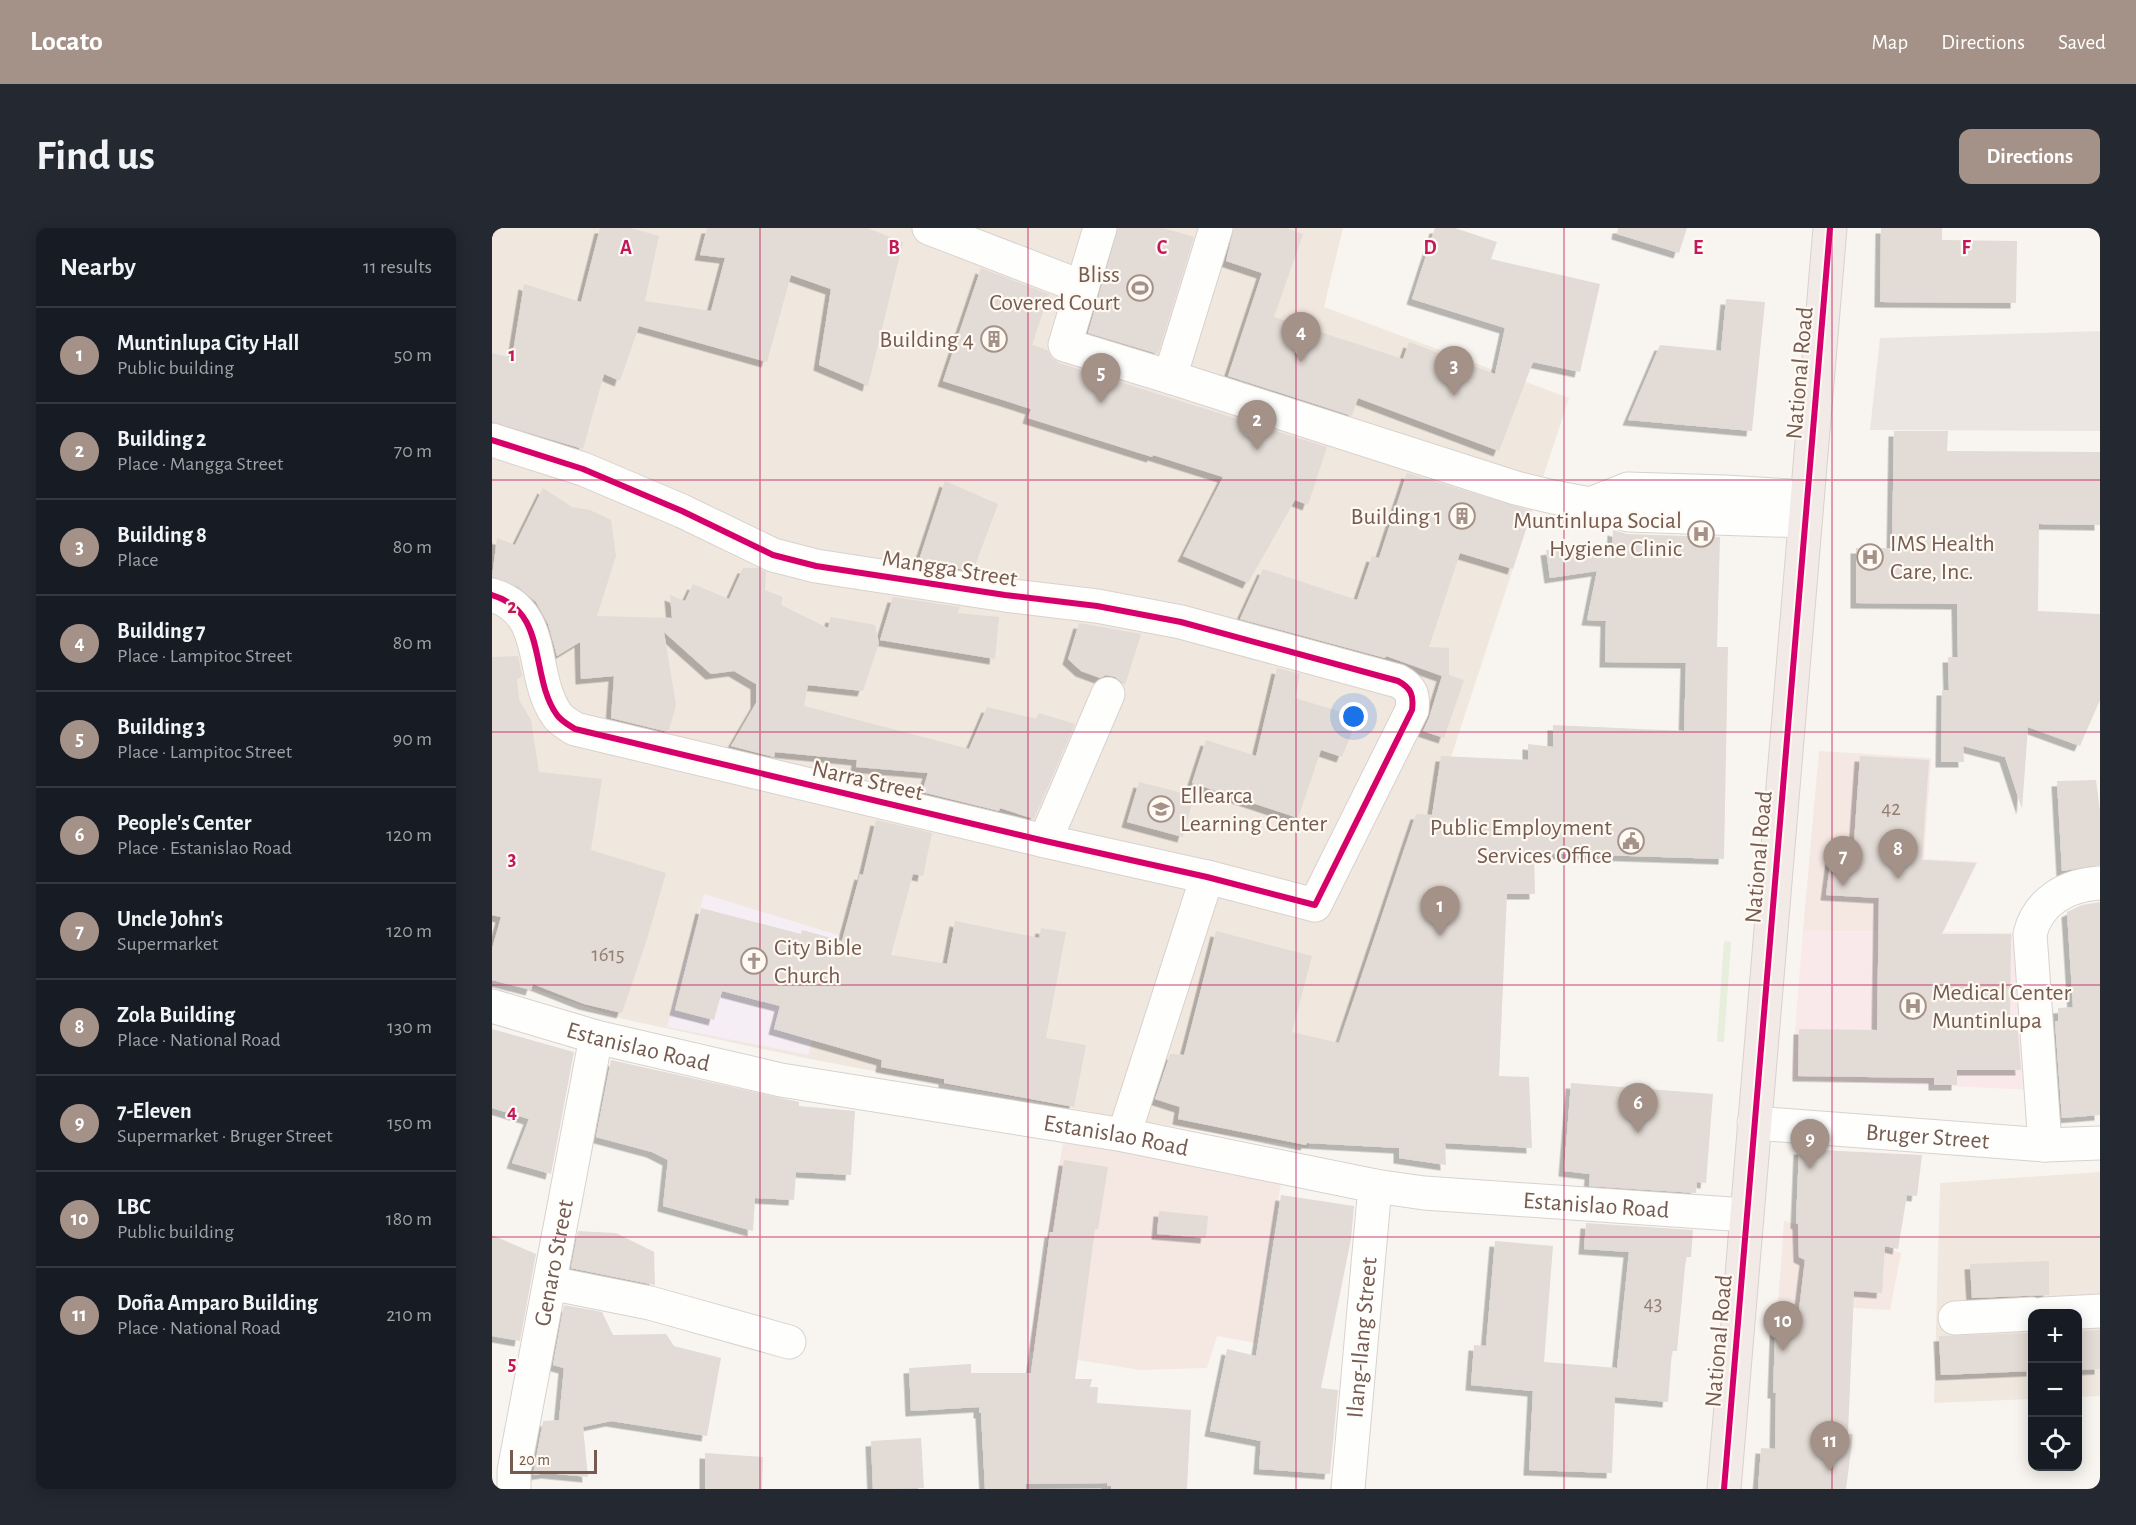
<!DOCTYPE html>
<html lang="en">
<head>
<meta charset="utf-8">
<style>
  :root { --surface:#171b24; --page:#242831; --text:#f1f3f6; --muted:#9ea1a6; --line:#363941; --accent:#a49188 }
  body { margin:0; font-family:"Alegreya Sans",sans-serif; background:var(--page); color:var(--text) }
  .controls { position:absolute; right:18px; bottom:18px; display:grid; overflow:hidden; border-radius:12px; box-shadow:0 3px 15px #0003 }
  .controls button { width:54px; height:54px; display:grid; place-items:center; padding:0; border:0; border-bottom:2px solid var(--line); background:var(--surface); color:var(--text); font:30px sans-serif }
  .scale { position:absolute; left:18px; bottom:15px; width:87px; box-sizing:border-box; padding-left:6px; border:3px solid #765b50; border-top:0; font-size:16px; line-height:21px; white-space:nowrap; color:#765b50; -webkit-text-stroke:4px #fef9f3; paint-order:stroke }
  .you { position:absolute; left:862px; top:489px; width:21px; height:21px; margin:-15px; border:4px solid #fff; border-radius:50%; background:#1a73e8; box-shadow:0 0 0 9px #1a73e833 }
  .badge { display:grid; place-items:center; width:39px; height:39px; border-radius:50%; background:var(--accent); color:#fff; font-size:20px; font-weight:700 }
  .pin { position:absolute; translate:-50% -50px; filter:drop-shadow(0 2px 3px #0008) }
  .pin::after { content:''; position:absolute; top:32px; width:21px; height:18px; background:inherit; clip-path:polygon(0 0,100% 0,50% 100%) }
  .list { margin:0; padding:0; list-style:none }
  h2 { display:flex; justify-content:space-between; align-items:center; height:78px; margin:0; padding:0 24px; font-size:26px }
  h2 small { font-size:20px; font-weight:400; color:var(--muted) }
  .list li { display:grid; grid-template-columns:39px 1fr auto; gap:18px; align-items:center; box-sizing:border-box; height:96px; padding:0 24px; border-top:2px solid var(--line) }
  .list b { display:block; font-size:22px; white-space:nowrap }
  .list p { margin:0; font-size:20px; white-space:nowrap; color:var(--muted) }
  .list em { font-size:20px; font-style:normal; color:var(--muted) }
  .icon { flex:none; width:33px; height:33px; fill:none; stroke:currentColor; stroke-width:2; stroke-linecap:round; stroke-linejoin:round }
  .map { position:relative; flex:none; width:1608px; height:1261px; overflow:hidden; border-radius:12px }
  header { display:flex; align-items:center; gap:36px; box-sizing:border-box; height:84px; padding:0 30px; background:var(--accent); color:#fff }
  header strong { font-size:28px }
  nav { display:flex; gap:33px; margin-inline-start:auto; font-size:21px }
  .intro { display:flex; align-items:center; justify-content:space-between; box-sizing:border-box; height:144px; padding:0 36px }
  h1 { margin:0; font-size:42px }
  .button { padding:15px 27px; border-radius:12px; background:var(--accent); color:#fff; font-size:21px; font-weight:700 }
  main { display:flex; gap:36px; padding:0 36px }
  aside { flex:1; background:var(--surface); border-radius:12px; box-shadow:0 3px 15px #0003 }
  .map>svg:first-child { display:block }
  .residential { fill:#f0e7de }
  .commercial { fill:#f5e7e2 }
  .industrial { fill:#ece6e2 }
  .education { fill:#f5eef5 }
  .medical { fill:#f9e9ea }
  .green { fill:#e7eedc }
  .building { fill:#e3dbd5; filter:url(#shadow) }
  .lines { fill:none; stroke-linecap:round; stroke-linejoin:round }
  .minor-casing { stroke:#d8d2ce; stroke-width:35 }
  .highway-casing { stroke:#d9d1cc; stroke-width:35 }
  .minor { stroke:#fefefd; stroke-width:33 }
  .highway { stroke:#f1eae7; stroke-width:33 }
  .cycleway-casing { stroke:#fef9f3; stroke-width:10 }
  .cycleway { stroke:#d6006c; stroke-width:6 }
  .grid { fill:none; stroke:#c2185b; stroke-width:1.5; stroke-opacity:0.55 }
  .labels { text-anchor:middle; stroke-width:4.5; stroke-linejoin:round; paint-order:stroke }
  .number-label { font-size:21px; fill:#947e74 }
  .poi-label { font-size:24px; fill:#765b50; stroke:#fef9f3; text-anchor:end }
  .street-label { font-size:24px; fill:#765b50; stroke:#fef9f3 }
  .grid-label { font-size:20px; text-anchor:middle; font-weight:bold; fill:#c2185b; stroke:#fef9f3; stroke-width:4.5; stroke-linejoin:round; paint-order:stroke }
</style>
</head>
<body>
<header>
<strong>Locato</strong>
<nav><a>Map</a><a>Directions</a><a>Saved</a></nav>
</header>
<div class="intro"><h1>Find us</h1><a class="button">Directions</a></div>
<main>
<aside>
<h2>Nearby<small>11 results</small></h2>
<ul class="list">
<li><span class="badge">1</span><div><b>Muntinlupa City Hall</b><p>Public building</p></div><em>50 m</em></li>
<li><span class="badge">2</span><div><b>Building 2</b><p>Place · Mangga Street</p></div><em>70 m</em></li>
<li><span class="badge">3</span><div><b>Building 8</b><p>Place</p></div><em>80 m</em></li>
<li><span class="badge">4</span><div><b>Building 7</b><p>Place · Lampitoc Street</p></div><em>80 m</em></li>
<li><span class="badge">5</span><div><b>Building 3</b><p>Place · Lampitoc Street</p></div><em>90 m</em></li>
<li><span class="badge">6</span><div><b>People's Center</b><p>Place · Estanislao Road</p></div><em>120 m</em></li>
<li><span class="badge">7</span><div><b>Uncle John's</b><p>Supermarket</p></div><em>120 m</em></li>
<li><span class="badge">8</span><div><b>Zola Building</b><p>Place · National Road</p></div><em>130 m</em></li>
<li><span class="badge">9</span><div><b>7-Eleven</b><p>Supermarket · Bruger Street</p></div><em>150 m</em></li>
<li><span class="badge">10</span><div><b>LBC</b><p>Public building</p></div><em>180 m</em></li>
<li><span class="badge">11</span><div><b>Doña Amparo Building</b><p>Place · National Road</p></div><em>210 m</em></li>
</ul>
</aside>
<div class="map">
<svg width="1608" height="1261" viewBox="0 0 1608 1261">
  <defs>
    <filter id="shadow"><feDropShadow dx="-5.5" dy="5.5" stdDeviation="0" flood-color="#0004"/></filter>
  </defs>
  <rect width="100%" height="100%" fill="#f8f5f0"/>
  <path class="residential" d="M 0,0 L 851,0 L 832,79 L 1077,170 L 937,596 L 844,814 L 816,920 L 636,891 L 318,831 L 131,791 L 0,747 Z
    M 1608,944 L 1608,1168 L 1586,1169 L 1586,1086 L 1540,1086 L 1540,1171 L 1442,1175 L 1448,955 Z"/>
  <path class="commercial" d="M 1327,523 L 1439,530 L 1432,631 L 1486,634 L 1451,704 L 1311,703 Z
    M 571,915 L 689,932 L 789,955 L 763,1115 L 725,1108 L 715,1140 L 648,1142 L 536,1124 Z
    M 1292,993 L 1409,1025 L 1398,1082 L 1286,1076 Z"/>
  <path class="industrial" d="M 1608,103 L 1608,203 L 1378,202 L 1388,110 Z"/>
  <path class="education" d="M 212,666 L 349,708 L 316,827 L 175,799 Z"/>
  <path class="medical" d="M 1311,703 L 1533,705 L 1541,862 L 1299,851 Z"/>
  <path class="green" d="M 1232,713 L 1239,714 L 1232,814 L 1225,814 Z"/>
  <path class="building" d="M 108,0 L 138,0 L 167,8 L 153,73 L 219,83 L 233,30 L 208,27 L 215,0 L 375,0 L 411,14 L 376,158 L 327,137 L 339,61 L 299,47 L 275,134 L 147,98 L 128,153 L 112,146 L 91,221 L 0,194 L 0,125 L 20,130 L 32,56 L 89,74 Z
    M 626,0 L 671,0 L 702,9 L 666,126 L 596,105 Z
    M 742,0 L 794,0 L 811,6 L 782,89 L 911,131 L 917,114 L 1003,146 L 1013,100 L 920,71 L 943,0 L 963,0 L 1005,14 L 999,31 L 1108,56 L 1088,144 L 1041,134 L 1007,223 L 866,170 L 860,188 L 736,148 L 770,45 L 734,33 Z
    M 1126,0 L 1195,0 L 1187,25 L 1125,6 Z
    M 1389,0 L 1450,0 L 1450,12 L 1525,13 L 1524,75 L 1388,74 Z
    M 489,40 L 557,66 L 540,117 L 555,122 L 560,130 L 567,135 L 835,219 L 816,277 L 803,272 L 756,355 L 691,328 L 731,249 L 661,227 L 660,229 L 536,190 L 539,181 L 451,153 Z
    M 1234,71 L 1273,74 L 1260,203 L 1136,192 L 1168,117 L 1229,123 Z
    M 1402,203 L 1456,203 L 1455,223 L 1608,224 L 1608,297 L 1547,296 L 1546,383 L 1608,386 L 1608,472 L 1588,518 L 1536,499 L 1530,581 L 1513,529 L 1471,518 L 1472,534 L 1449,534 L 1450,462 L 1457,462 L 1456,429 L 1466,429 L 1465,376 L 1364,375 L 1364,320 L 1400,320 Z
    M 915,245 L 1040,283 L 1021,341 L 968,325 L 937,419 L 957,420 L 957,447 L 972,452 L 952,510 L 931,503 L 937,490 L 950,448 L 894,428 L 893,430 L 748,391 L 771,341 L 865,372 L 880,328 L 887,330 Z
    M 453,253 L 506,276 L 481,343 L 426,335 Z
    M 51,260 L 80,279 L 98,282 L 119,292 L 124,328 L 105,388 L 180,390 L 178,367 L 193,373 L 201,356 L 237,371 L 251,340 L 266,340 L 274,344 L 273,362 L 291,369 L 289,377 L 336,400 L 339,389 L 383,397 L 387,415 L 371,463 L 316,457 L 312,478 L 477,521 L 495,479 L 544,491 L 547,485 L 583,496 L 542,591 L 508,580 L 507,583 L 430,564 L 436,545 L 364,539 L 365,532 L 283,524 L 282,529 L 239,518 L 264,475 L 264,456 L 242,443 L 219,446 L 172,404 L 184,477 L 177,502 L 172,503 L 119,490 L 122,448 L 89,451 L 88,414 L 65,428 L 56,396 L 44,374 L 26,359 L 0,349 L 5,310 L 23,317 Z
    M 1121,302 L 1135,306 L 1228,309 L 1225,419 L 1236,419 L 1232,631 L 1042,625 L 1043,666 L 1015,666 L 1007,848 L 1037,849 L 1040,920 L 953,915 L 954,937 L 907,930 L 907,920 L 815,915 L 814,917 L 686,891 L 688,879 L 663,871 L 678,826 L 692,827 L 724,703 L 820,728 L 800,804 L 847,815 L 924,586 L 940,587 L 949,528 L 1036,532 L 1036,516 L 1061,519 L 1061,497 L 1192,503 L 1194,435 L 1113,434 L 1114,393 L 1095,392 L 1105,343 L 1058,350 L 1054,322 L 1076,319 L 1076,321 L 1120,323 Z
    M 401,369 L 468,379 L 465,385 L 507,389 L 503,431 L 388,412 Z
    M 587,395 L 649,406 L 633,457 L 623,449 L 614,447 L 608,450 L 589,443 L 576,431 Z
    M 26,428 L 30,448 L 25,451 L 27,472 L 39,492 L 47,544 L 110,551 L 99,622 L 174,645 L 155,711 L 130,785 L 92,776 L 41,756 L 39,762 L 0,752 L 0,721 L 9,689 L 0,687 L 0,429 Z
    M 785,440 L 808,446 L 803,470 L 866,489 L 850,529 L 829,522 L 806,590 L 700,555 L 714,512 L 764,528 Z
    M 1368,528 L 1437,532 L 1430,632 L 1484,635 L 1450,706 L 1519,706 L 1518,792 L 1525,792 L 1529,842 L 1465,842 L 1465,857 L 1442,857 L 1442,850 L 1306,848 L 1307,801 L 1385,802 L 1387,670 L 1334,667 L 1339,629 L 1361,629 Z
    M 1604,552 L 1608,583 L 1608,637 L 1570,643 L 1565,553 Z
    M 647,554 L 702,568 L 691,609 L 635,594 Z
    M 384,592 L 440,605 L 431,648 L 421,646 L 399,727 L 455,736 L 463,693 L 547,710 L 549,700 L 574,704 L 554,810 L 594,817 L 582,879 L 452,855 L 452,851 L 389,839 L 390,832 L 282,801 L 288,778 L 230,763 L 222,792 L 183,782 L 209,680 L 309,706 L 310,702 L 350,713 L 368,646 L 371,647 Z
    M 1608,674 L 1608,887 L 1570,890 L 1563,793 L 1566,793 L 1566,780 L 1581,779 L 1575,684 L 1590,677 Z
    M 0,801 L 82,824 L 59,946 L 20,935 L 37,891 L 0,880 Z
    M 119,832 L 307,874 L 307,878 L 363,883 L 359,947 L 304,944 L 302,972 L 263,970 L 261,1003 L 171,978 L 176,932 L 160,924 L 104,909 Z
    M 1079,855 L 1221,866 L 1214,955 L 1205,954 L 1204,965 L 1097,958 L 1098,946 L 1072,943 Z
    M 1307,921 L 1430,927 L 1425,968 L 1415,967 L 1406,1021 L 1393,1018 L 1390,1065 L 1362,1063 L 1356,1206 L 1361,1206 L 1354,1261 L 1266,1261 L 1269,1220 L 1283,1221 L 1284,1165 L 1281,1165 L 1284,1081 L 1307,1082 L 1313,1032 L 1307,1029 L 1306,996 L 1304,995 Z
    M 572,932 L 616,939 L 606,1001 L 603,1001 L 583,1151 L 600,1151 L 598,1159 L 606,1159 L 605,1175 L 699,1182 L 695,1261 L 619,1261 L 619,1258 L 615,1258 L 615,1255 L 534,1256 L 534,1261 L 493,1261 L 489,1185 L 487,1185 L 487,1179 L 419,1183 L 417,1140 L 479,1136 L 479,1145 L 539,1145 L 558,1004 L 561,1004 Z
    M 789,967 L 862,978 L 859,1011 L 829,1160 L 846,1162 L 838,1246 L 767,1241 L 769,1213 L 718,1203 L 735,1121 L 764,1128 Z
    M 667,983 L 716,988 L 714,1010 L 665,1006 Z
    M 1094,995 L 1201,1002 L 1199,1029 L 1194,1029 L 1185,1123 L 1180,1123 L 1176,1174 L 1123,1169 L 1120,1245 L 1037,1242 L 1041,1163 L 979,1157 L 982,1117 L 994,1118 L 1003,1013 L 1061,1018 L 1052,1134 L 1125,1140 L 1137,1024 L 1092,1021 Z
    M 86,1003 L 124,1005 L 162,1024 L 163,1057 L 79,1040 Z
    M 0,1007 L 44,1026 L 28,1113 L 0,1108 Z
    M 1557,1033 L 1557,1067 L 1480,1070 L 1478,1036 Z
    M 72,1077 L 110,1084 L 121,1107 L 174,1106 L 182,1118 L 229,1130 L 215,1208 L 119,1193 L 91,1199 L 96,1249 L 55,1245 L 41,1247 L 51,1193 L 67,1192 L 72,1140 L 61,1137 Z
    M 1608,1102 L 1608,1141 L 1586,1142 L 1586,1103 Z
    M 1540,1105 L 1540,1143 L 1449,1147 L 1447,1108 Z
    M 429,1210 L 432,1260 L 381,1261 L 379,1213 Z
    M 213,1225 L 271,1229 L 270,1261 L 213,1261 Z"/>
  <g class="lines">
    <g class="minor-casing">
      <g id="minor">
        <path d="M 437,0 L 590,59"/>
        <path d="M 608,0 L 573,117 L 678,149 L 1024,260 L 1061,269 L 1098,276 L 1136,287 L 1313,293"/>
        <path d="M 678,149 L 724,0"/>
        <path d="M 0,212 L 91,241 L 190,283 L 281,327 L 324,338 L 513,367 L 605,378 L 689,394 L 906,453 C 919,460 922,467 920,482 L 823,677 L 715,649 L 553,613 L 83,501 C 77,497 69,493 65,487 C 37,448 57,384 0,367"/>
        <path d="M 1098,276 L 1136,261 L 1233,264 L 1315,269"/>
        <path d="M 553,613 L 616,466"/>
        <path id="s1" d="M 0,778 L 104,809 L 289,852 L 632,907 L 883,958 L 932,965 L 1254,987"/>
        <path id="s2" d="M 1262,895 L 1553,917 L 1608,915"/>
        <path d="M 632,907 L 715,649"/>
        <path d="M 1553,917 L 1538,706 C 1546,673 1575,657 1608,655"/>
        <path d="M 58,1055 L 158,1075 L 297,1114"/>
        <path d="M 1552,1086 L 1608,1083"/>
        <path d="M 1463,1090 L 1540,1086"/>
        <path id="s3" d="M 22,1261 L 22,1243 L 104,809"/>
        <path id="s4" d="M 856,1261 L 883,958"/>
      </g>
    </g>
    <g class="highway-casing">
      <path id="highway" d="M 1232,1261 L 1338,0"/>
    </g>
    <use href="#minor" class="minor"/>
    <use href="#highway" class="highway"/>
    <g class="cycleway-casing">
      <path id="cycleway" d="M 0,212 L 91,241 L 190,283 L 281,327 L 324,338 L 513,367 L 605,378 L 689,394 L 906,453 C 919,460 922,467 920,482 L 823,677 L 715,649 L 553,613 L 83,501 C 77,497 69,493 65,487 C 37,448 57,384 0,367
        M 1232,1261 L 1338,0"/>
    </g>
    <use href="#cycleway" class="cycleway"/>
  </g>
  <path class="grid" d="M 268,0 L 268,1261M 536,0 L 536,1261M 804,0 L 804,1261M 1072,0 L 1072,1261M 1340,0 L 1340,1261M 0,252 L 1608,252M 0,504 L 1608,504M 0,757 L 1608,757M 0,1009 L 1608,1009"/>
  <defs>
    <g id="stadium-ring" transform="scale(1.35)"><circle r="9.5" fill="#fef9f3" stroke="#a49188" stroke-width="1.5"/><path d="M0-5a6.5 5 0 1 0 0 10a6.5 5 0 1 0 0-10ZM-3.5-1.8h7v3.6h-7Z" fill="#a49188"/></g>
    <g id="building-ring" transform="scale(1.35)"><circle r="9.5" fill="#fef9f3" stroke="#a49188" stroke-width="1.5"/><path d="M-4-6H4V6H1V3H-1V6H-4ZM-2.5-4.3h1.7v1.8h-1.7ZM.8-4.3h1.7v1.8H.8ZM-2.5-1h1.7V.8h-1.7ZM.8-1h1.7V.8H.8Z" fill="#a49188"/></g>
    <g id="hospital-ring" transform="scale(1.35)"><circle r="9.5" fill="#fef9f3" stroke="#a49188" stroke-width="1.5"/><path d="M-5-5h3v3.5h4V-5h3V5h-3V1.5h-4V5h-3Z" fill="#a49188"/></g>
    <g id="school-ring" transform="scale(1.35)"><circle r="9.5" fill="#fef9f3" stroke="#a49188" stroke-width="1.5"/><path d="M0-5L7-2L0 1L-7-2ZM-4 1L0 2.5L4 1V4Q0 6-4 4Z" fill="#a49188"/></g>
    <g id="civic-ring" transform="scale(1.35)"><circle r="9.5" fill="#fef9f3" stroke="#a49188" stroke-width="1.5"/><path d="M-.6-6.5H3V-4.5H.6V-3L4-1V1h2V6H-6V1h2V-1L-.6-3ZM-1.2 2.5V6h2.4V2.5Z" fill="#a49188"/></g>
    <g id="church-ring" transform="scale(1.35)"><circle r="9.5" fill="#fef9f3" stroke="#a49188" stroke-width="1.5"/><path d="M-1.2-6h2.4v3.5h3.3v2.4h-3.3V6h-2.4V-.1h-3.3v-2.4h3.3Z" fill="#a49188"/></g>
  </defs>
  <g fill-rule="evenodd">
    <use href="#stadium-ring" x="648" y="60"/>
    <use href="#building-ring" x="502" y="111"/>
    <use href="#building-ring" x="970" y="288"/>
    <use href="#hospital-ring" x="1209" y="306"/>
    <use href="#hospital-ring" x="1378" y="329"/>
    <use href="#school-ring" x="669" y="581"/>
    <use href="#civic-ring" x="1139" y="613"/>
    <use href="#church-ring" x="262" y="733"/>
    <use href="#hospital-ring" x="1421" y="778"/>
  </g>
  <g class="labels">
    <g class="number-label">
      <text x="1399" y="587">42</text>
      <text x="116" y="733">1615</text>
      <text x="1161" y="1082">43</text>
    </g>
    <g class="poi-label">
      <text x="628" y="54">Bliss<tspan x="628" dy="28">Covered Court</tspan></text>
      <text x="482" y="119">Building 4</text>
      <text x="950" y="296">Building 1</text>
      <text x="1190" y="300">Muntinlupa Social<tspan x="1190" dy="28">Hygiene Clinic</tspan></text>
      <text x="1398" y="323" text-anchor="start">IMS Health<tspan x="1398" dy="28">Care, Inc.</tspan></text>
      <text x="688" y="575" text-anchor="start">Ellearca<tspan x="688" dy="28">Learning Center</tspan></text>
      <text x="1120" y="607">Public Employment<tspan x="1120" dy="28">Services Office</tspan></text>
      <text x="282" y="727" text-anchor="start">City Bible<tspan x="282" dy="28">Church</tspan></text>
      <text x="1440" y="772" text-anchor="start">Medical Center<tspan x="1440" dy="28">Muntinlupa</tspan></text>
    </g>
    <g class="street-label">
      <text transform="translate(1307 145) rotate(-85)" y="8">National Road</text>
      <text transform="translate(458 340) rotate(9)" y="8">Mangga Street</text>
      <text transform="translate(376 552) rotate(13)" y="8">Narra Street</text>
      <text transform="translate(1266 629) rotate(-85)" y="8">National Road</text>
      <text dy="8" stroke="none"><textPath href="#s1" startOffset="152">Estanislao Road</textPath></text>
      <text dy="8" stroke="none"><textPath href="#s1" startOffset="638">Estanislao Road</textPath></text>
      <text dy="8" stroke="none"><textPath href="#s2" startOffset="174">Bruger Street</textPath></text>
      <text dy="8" stroke="none"><textPath href="#s1" startOffset="1124">Estanislao Road</textPath></text>
      <text dy="8" stroke="none"><textPath href="#s3" startOffset="230">Genaro Street</textPath></text>
      <text dy="8" stroke="none"><textPath href="#s4" startOffset="152">Ilang-Ilang Street</textPath></text>
      <text transform="translate(1226 1113) rotate(-85)" y="8">National Road</text>
    </g>
  </g>
  <g class="grid-label">
    <text x="134" y="26">A</text>
    <text x="402" y="26">B</text>
    <text x="670" y="26">C</text>
    <text x="938" y="26">D</text>
    <text x="1206" y="26">E</text>
    <text x="1474" y="26">F</text>
    <text x="20" y="133">1</text>
    <text x="20" y="385">2</text>
    <text x="20" y="637">3</text>
    <text x="20" y="890">4</text>
    <text x="20" y="1142">5</text>
  </g>
</svg>
<div class="controls">
<button>+</button>
<button>−</button>
<button><svg class="icon" aria-label="locate" viewBox="0 0 24 24"><circle cx="12" cy="12" r="6"/><path d="M12 2v4M12 18v4M2 12h4M18 12h4"/></svg></button>
</div>
<div class="scale">20 m</div>
<div class="you"></div>
<div class="pin badge" style="left:948px;top:708px">1</div>
<div class="pin badge" style="left:765px;top:222px">2</div>
<div class="pin badge" style="left:962px;top:168px">3</div>
<div class="pin badge" style="left:809px;top:134px">4</div>
<div class="pin badge" style="left:609px;top:175px">5</div>
<div class="pin badge" style="left:1146px;top:905px">6</div>
<div class="pin badge" style="left:1351px;top:658px">7</div>
<div class="pin badge" style="left:1406px;top:651px">8</div>
<div class="pin badge" style="left:1318px;top:941px">9</div>
<div class="pin badge" style="left:1291px;top:1123px">10</div>
<div class="pin badge" style="left:1338px;top:1243px">11</div>
</div>
</main>
</body>
</html>
